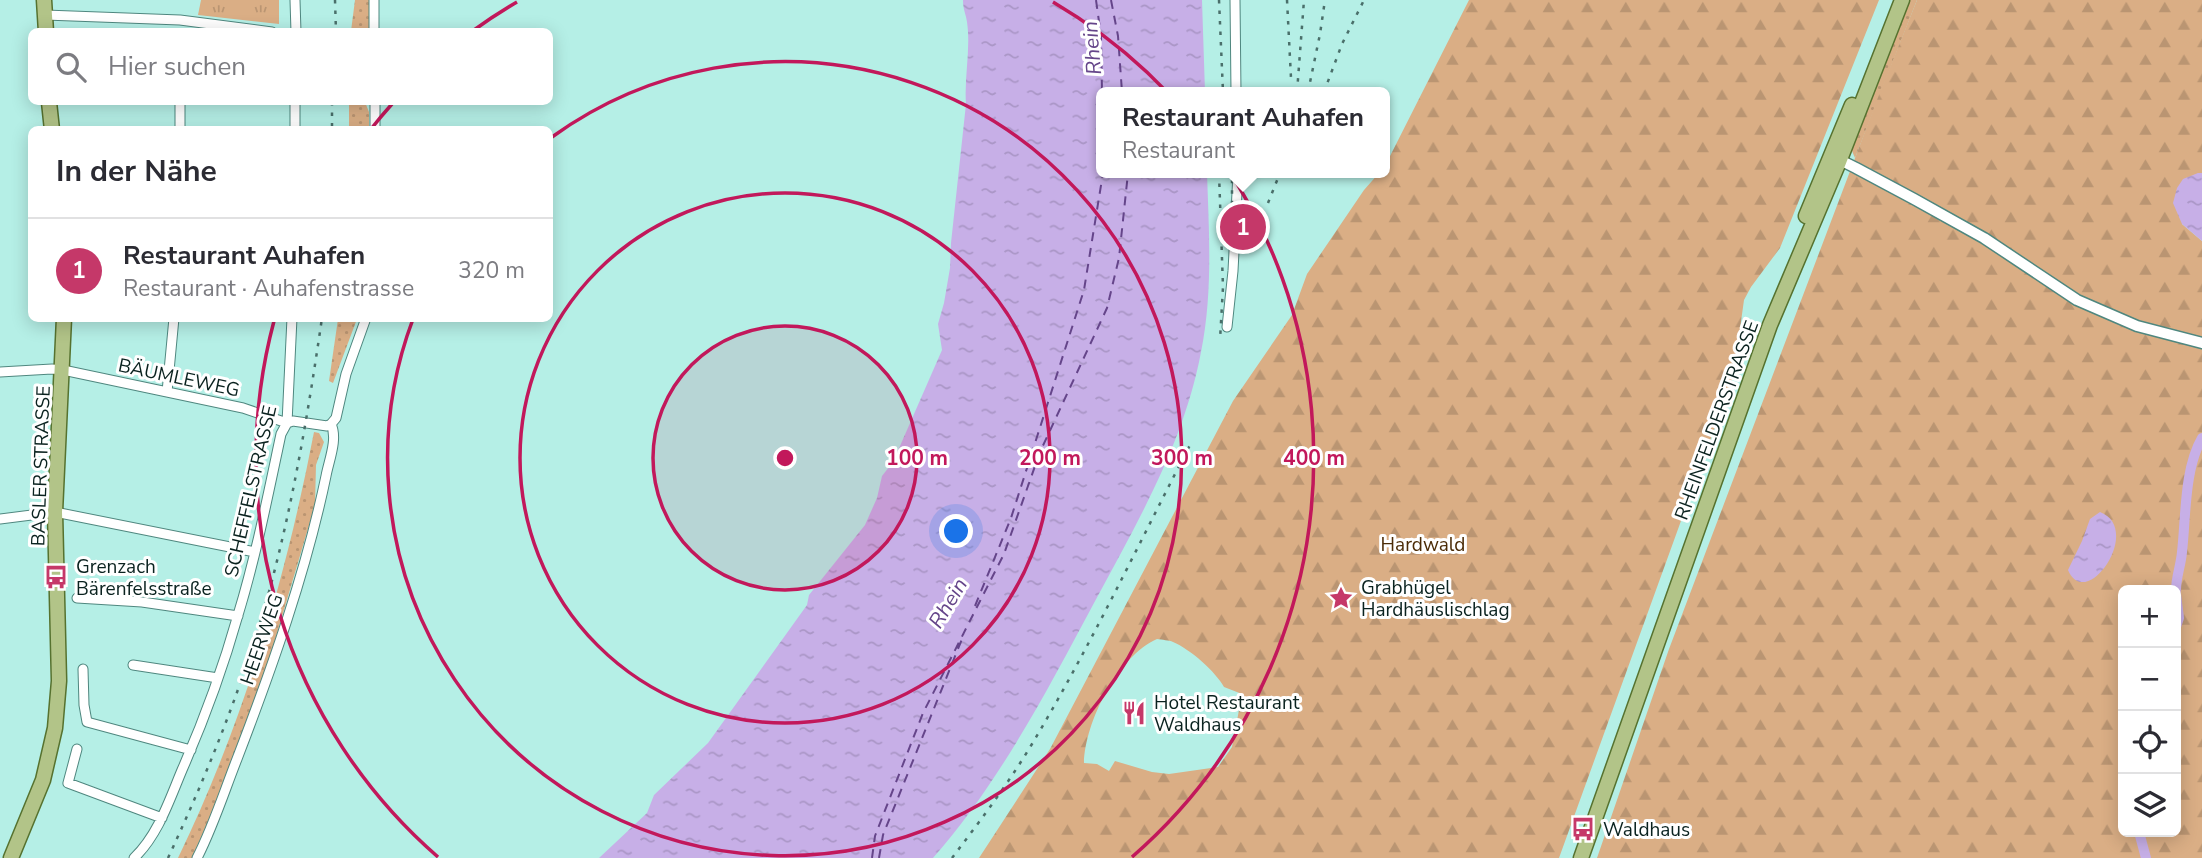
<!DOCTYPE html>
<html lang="de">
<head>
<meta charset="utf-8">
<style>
  :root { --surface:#fff; --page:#f7f7f7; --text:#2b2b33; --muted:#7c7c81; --line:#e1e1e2; --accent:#c53869 }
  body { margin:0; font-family:"Nunito Sans",sans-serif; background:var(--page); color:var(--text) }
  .controls { position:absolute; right:21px; bottom:21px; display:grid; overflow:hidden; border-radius:10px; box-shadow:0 4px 18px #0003 }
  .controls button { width:63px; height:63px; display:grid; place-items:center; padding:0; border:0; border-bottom:2px solid var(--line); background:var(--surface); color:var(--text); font:35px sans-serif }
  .you { position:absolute; left:957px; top:532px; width:24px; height:24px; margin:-18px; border:5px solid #fff; border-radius:50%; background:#1a73e8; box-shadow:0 0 0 10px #1a73e833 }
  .badge { display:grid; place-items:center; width:46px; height:46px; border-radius:50%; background:var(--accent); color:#fff; font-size:23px; font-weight:700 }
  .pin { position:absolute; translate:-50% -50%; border:4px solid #fff; box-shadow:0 2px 7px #0006 }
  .popup { position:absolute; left:1096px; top:87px; width:294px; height:91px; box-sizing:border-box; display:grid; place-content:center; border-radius:10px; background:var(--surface); filter:drop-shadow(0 2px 5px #0005); font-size:23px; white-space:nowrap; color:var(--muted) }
  .popup b { font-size:26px; color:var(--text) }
  .popup::after { content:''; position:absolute; left:50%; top:100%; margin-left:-14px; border:14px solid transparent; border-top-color:var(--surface) }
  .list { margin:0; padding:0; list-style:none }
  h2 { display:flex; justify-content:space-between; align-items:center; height:91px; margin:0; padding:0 28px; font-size:30px }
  h2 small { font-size:23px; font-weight:400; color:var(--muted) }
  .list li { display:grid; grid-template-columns:46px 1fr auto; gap:21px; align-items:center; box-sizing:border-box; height:105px; padding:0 28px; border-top:2px solid var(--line) }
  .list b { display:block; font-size:26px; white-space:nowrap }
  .list p { margin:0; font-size:23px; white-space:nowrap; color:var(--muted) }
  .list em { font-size:23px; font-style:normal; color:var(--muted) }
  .icon { flex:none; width:38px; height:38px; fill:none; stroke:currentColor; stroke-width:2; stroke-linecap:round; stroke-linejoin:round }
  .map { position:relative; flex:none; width:2202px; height:858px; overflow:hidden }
  .search { position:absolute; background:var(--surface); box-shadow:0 4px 18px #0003; left:28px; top:28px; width:525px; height:77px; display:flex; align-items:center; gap:18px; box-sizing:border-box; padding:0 24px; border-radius:10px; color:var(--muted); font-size:26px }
  .panel { position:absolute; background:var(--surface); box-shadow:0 4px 18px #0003; left:28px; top:126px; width:525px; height:196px; border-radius:10px }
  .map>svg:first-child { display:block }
  .grass { fill:url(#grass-dots) }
  .forest { fill:url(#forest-firs); fill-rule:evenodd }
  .park { fill:url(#park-tufts) }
  .water { fill:url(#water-ripples) }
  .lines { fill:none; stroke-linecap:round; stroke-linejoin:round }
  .canal { stroke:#c7afe7; stroke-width:10 }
  .ferry { stroke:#65458a; stroke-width:2; stroke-dasharray:9 7; stroke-linecap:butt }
  .minor-casing { stroke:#4f877f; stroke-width:11 }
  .tertiary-casing { stroke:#4f877f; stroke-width:13 }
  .primary-casing { stroke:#56722f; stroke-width:17 }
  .minor { stroke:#fff; stroke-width:9 }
  .tertiary { stroke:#fff; stroke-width:10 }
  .primary { stroke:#b2c488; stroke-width:14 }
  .rail { stroke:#4a6f6a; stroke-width:2.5; stroke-dasharray:3.5 7; stroke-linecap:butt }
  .ring { fill:none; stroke:#c2185b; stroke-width:3.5 }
  .labels { text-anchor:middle; stroke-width:6; stroke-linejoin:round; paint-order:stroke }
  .street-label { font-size:19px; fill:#0a221f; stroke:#fff }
  .park-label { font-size:19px; fill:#4b2b06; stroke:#fff }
  .poi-label { font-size:19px; fill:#0a221f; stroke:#fff; text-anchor:start }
  .water-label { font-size:21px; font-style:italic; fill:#65458a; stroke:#fff }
  .centre { fill:#c2185b; stroke:#fff; stroke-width:3.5 }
  .ring-label { font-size:21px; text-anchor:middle; font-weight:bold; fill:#c2185b; stroke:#fff; stroke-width:6; stroke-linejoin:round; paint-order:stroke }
</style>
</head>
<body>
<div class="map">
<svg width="2202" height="858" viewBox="0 0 2202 858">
  <defs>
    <pattern id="grass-dots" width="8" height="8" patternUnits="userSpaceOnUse" patternTransform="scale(1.75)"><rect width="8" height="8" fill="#daae85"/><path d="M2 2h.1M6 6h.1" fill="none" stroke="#ba9572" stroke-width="1.8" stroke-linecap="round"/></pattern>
    <pattern id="forest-firs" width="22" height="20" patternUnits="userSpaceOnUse" patternTransform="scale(1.75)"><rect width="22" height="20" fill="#daae85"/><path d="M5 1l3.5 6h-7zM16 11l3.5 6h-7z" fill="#ba9572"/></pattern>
    <pattern id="park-tufts" width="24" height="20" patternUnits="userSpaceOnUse" patternTransform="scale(1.75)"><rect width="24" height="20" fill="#daae85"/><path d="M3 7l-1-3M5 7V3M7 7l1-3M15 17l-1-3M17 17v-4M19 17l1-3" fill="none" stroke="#ba9572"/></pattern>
    <pattern id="water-ripples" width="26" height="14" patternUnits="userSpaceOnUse" patternTransform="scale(1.75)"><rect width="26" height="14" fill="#c7afe7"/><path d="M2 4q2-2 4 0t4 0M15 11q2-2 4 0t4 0" fill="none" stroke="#aa96c6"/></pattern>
  </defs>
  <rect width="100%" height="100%" fill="#b5efe6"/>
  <path class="grass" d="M 355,0 L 369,0 L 369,31 L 351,31 Z
    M 1906,0 L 1917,0 L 1855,158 L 1852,151 L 1853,136 Z
    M 349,102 L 365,102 L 369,112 L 369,129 L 349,129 Z
    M 338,319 L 357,319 L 333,383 L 329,381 Z
    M 314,432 L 319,433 L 324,442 L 316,465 L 315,505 L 262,684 L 229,774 L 192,858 L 178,858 C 243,724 286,578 314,432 Z"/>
  <path class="forest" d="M 1469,0 L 1879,0 L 1780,248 L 1751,287 L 1744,300 L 1739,336 L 1738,357 L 1732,380 L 1559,858 L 979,858 L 1050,749 L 1233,401 L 1292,315 L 1307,274 L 1364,190 L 1379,173 L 1385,173 L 1385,166 ZM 1157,639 C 1162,640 1169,640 1173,642 C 1190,649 1216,672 1224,687 L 1242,694 L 1232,747 L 1218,767 L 1169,774 L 1152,772 L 1115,761 L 1109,771 L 1097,764 L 1084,763 C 1085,722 1118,656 1157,639 Z
    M 1917,0 L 2202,0 L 2202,173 L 2198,173 L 2182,224 L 2202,241 L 2202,858 L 1597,858 L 1669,649 L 1877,100 ZM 2123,590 L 2176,590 L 2176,832 L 2123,832 Z"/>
  <path class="park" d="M 201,0 L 279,0 L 279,24 L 198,15 Z"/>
  <path class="water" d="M 963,0 L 1202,0 L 1205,92 L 1101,92 L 1101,173 L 1207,173 C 1209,233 1213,293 1201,352 C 1184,443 1137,523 1094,603 C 1047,691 999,783 933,858 L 599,858 L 647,813 L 654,795 L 708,743 L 807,605 L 809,595 L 865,525 L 877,498 L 882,476 L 893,462 L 942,350 L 938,324 L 944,303 L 950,268 L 951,243 L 966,104 C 964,77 971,49 967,22 C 966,14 963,10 963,0 Z
    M 2198,173 L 2202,173 L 2202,241 L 2182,224 L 2173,203 L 2177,188 L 2183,179 Z
    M 2100,512 C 2144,529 2086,613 2068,570 L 2082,541 L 2090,519 Z"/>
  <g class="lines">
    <path class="canal" d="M 2176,590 C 2176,577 2181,565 2182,552 C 2186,518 2184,469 2202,438
      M 2176,594 L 2179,618 L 2176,627
      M 2139,832 L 2146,858"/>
    <path class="ferry" d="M 1096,0 L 1101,36 L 1102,92
      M 1111,0 L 1118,36 L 1122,92
      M 975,606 L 1011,518 L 1084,290 L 1103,173
      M 872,858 L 875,836 L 923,713 L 1004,554 L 1040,452 L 1107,308 L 1119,258 L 1128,173
      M 879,858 L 883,835 L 964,634"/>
    <g class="minor-casing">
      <path id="minor" d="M 295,0 L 296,32
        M 374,0 L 374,32
        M 1235,0 L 1236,92
        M 45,15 L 180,20 L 272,32
        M 180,102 L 180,130
        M 375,102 L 375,130
        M 295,130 L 295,102
        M 1227,327 L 1233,271 L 1238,173
        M 0,372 L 52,369 L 63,370 L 243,408 L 287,423 L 293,421 L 327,426 L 331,424
        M 167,392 L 174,318
        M 331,424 L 336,418 L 346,374 L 366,318
        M 0,519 L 55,512 L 255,552
        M 77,598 L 142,602 L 238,616
        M 133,665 L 218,678
        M 83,669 L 84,705 L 87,722 L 191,750
        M 77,749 L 68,783 L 162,818
        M 134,858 C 158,835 169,801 182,770 C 204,720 223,668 238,615 C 256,556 268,495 281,434 L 287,423 L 292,318
        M 197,858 C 213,827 224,792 237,759 C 272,668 306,572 326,476 C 329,460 338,439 331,424"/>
    </g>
    <g class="tertiary-casing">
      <path id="tertiary" d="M 1834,161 L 1844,162 L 1856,168 L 1914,199 L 1984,238 L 2077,300 L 2137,326 L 2202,343"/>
    </g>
    <g class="primary-casing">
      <path id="primary" d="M 44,0 L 46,32
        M 49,102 L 52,130
        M 1806,216 L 1852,105
        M 11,858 L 43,780 L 55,728 L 59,681 L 55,512 L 64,318
        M 1581,858 L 1770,325 L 1839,162 L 1902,0"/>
    </g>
    <use href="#minor" class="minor"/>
    <use href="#tertiary" class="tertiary"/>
    <use href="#primary" class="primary"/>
    <path class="rail" d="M 335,0 L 336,32
      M 1219,0 L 1223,92
      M 1287,0 L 1291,78
      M 1297,92 L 1304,0
      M 1308,92 L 1320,34 L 1325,0
      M 1324,92 L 1342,44 L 1364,0
      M 332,102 L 332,130
      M 1219,173 L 1223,287 L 1220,340
      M 1268,203 L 1280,173
      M 1229,246 L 1232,223 L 1232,173
      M 168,858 C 195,800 220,741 241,681 C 283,564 304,441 322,318
      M 952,858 C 980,821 1008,784 1032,744 C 1090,647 1138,545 1190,445"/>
  </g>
  <circle cx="785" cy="458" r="132" fill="#c2185b" fill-opacity=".12"/>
  <g class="ring">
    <circle cx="785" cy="458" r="132"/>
    <circle cx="785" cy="458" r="265"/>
    <path d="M552 137A397 397 0 1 1 413 319"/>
    <path d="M438 857A529 529 0 0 1 274 321M371 129A529 529 0 0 1 392 104M474 30A529 529 0 0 1 517 2M1053 2A529 529 0 0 1 1132 857"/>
  </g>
  <defs>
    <g id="bus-bare" transform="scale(1.89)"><path d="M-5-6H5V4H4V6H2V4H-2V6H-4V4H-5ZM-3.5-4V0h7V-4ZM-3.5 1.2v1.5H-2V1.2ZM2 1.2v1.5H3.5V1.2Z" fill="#c53869" stroke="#fff" stroke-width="2.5" paint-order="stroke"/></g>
    <g id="sight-bare" transform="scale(1.89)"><path d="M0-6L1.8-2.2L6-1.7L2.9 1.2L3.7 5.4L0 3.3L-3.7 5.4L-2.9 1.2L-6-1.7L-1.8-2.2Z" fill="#c53869" stroke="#fff" stroke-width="2.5" paint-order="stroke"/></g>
    <g id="restaurant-bare" transform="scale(1.89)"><path d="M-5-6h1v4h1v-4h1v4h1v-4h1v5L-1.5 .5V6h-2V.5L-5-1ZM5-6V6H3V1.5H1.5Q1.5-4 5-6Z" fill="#c53869" stroke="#fff" stroke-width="2.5" paint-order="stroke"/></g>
  </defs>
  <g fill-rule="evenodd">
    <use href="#bus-bare" x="56" y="577"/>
    <use href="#sight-bare" x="1341" y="598"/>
    <use href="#restaurant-bare" x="1134" y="713"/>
    <use href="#bus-bare" x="1583" y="829"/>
  </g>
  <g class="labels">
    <g class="street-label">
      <text transform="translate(179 377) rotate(12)" y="7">BÄUMLEWEG</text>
      <text transform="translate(1716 420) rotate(-70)" y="7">RHEINFELDERSTRASSE</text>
      <text transform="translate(40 466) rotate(-88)" y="7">BASLER STRASSE</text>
      <text transform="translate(250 491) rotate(-77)" y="7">SCHEFFELSTRASSE</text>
      <text transform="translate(261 639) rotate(-71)" y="7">HEERWEG</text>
    </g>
    <g class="park-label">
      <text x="1423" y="551">Hardwald</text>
    </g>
    <g class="poi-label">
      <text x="76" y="573">Grenzach<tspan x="76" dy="22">Bärenfelsstraße</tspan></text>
      <text x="1361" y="594">Grabhügel<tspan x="1361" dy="22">Hardhäuslischlag</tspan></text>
      <text x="1154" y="709">Hotel Restaurant<tspan x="1154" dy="22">Waldhaus</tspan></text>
      <text x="1603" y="836">Waldhaus</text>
    </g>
    <g class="water-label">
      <text transform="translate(1092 48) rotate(-95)" y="7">Rhein</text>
      <text transform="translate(948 603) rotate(-59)" y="7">Rhein</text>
    </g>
  </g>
  <circle cx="785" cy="458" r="10" class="centre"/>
  <g class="ring-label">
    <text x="917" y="465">100 m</text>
    <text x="1050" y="465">200 m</text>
    <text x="1182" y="465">300 m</text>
    <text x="1314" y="465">400 m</text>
  </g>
</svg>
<div class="controls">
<button>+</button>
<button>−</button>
<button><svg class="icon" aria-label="locate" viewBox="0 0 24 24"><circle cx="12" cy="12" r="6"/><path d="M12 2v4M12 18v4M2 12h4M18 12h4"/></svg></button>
<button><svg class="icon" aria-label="layers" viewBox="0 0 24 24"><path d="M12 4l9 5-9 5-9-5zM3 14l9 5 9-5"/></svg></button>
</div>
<div class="you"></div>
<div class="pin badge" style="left:1243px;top:227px">1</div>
<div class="popup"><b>Restaurant Auhafen</b>Restaurant</div>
<div class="search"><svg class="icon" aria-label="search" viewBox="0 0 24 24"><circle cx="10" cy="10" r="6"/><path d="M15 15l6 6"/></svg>Hier suchen</div>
<section class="panel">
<h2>In der Nähe<small></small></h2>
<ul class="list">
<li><span class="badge">1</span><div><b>Restaurant Auhafen</b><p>Restaurant · Auhafenstrasse</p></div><em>320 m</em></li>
</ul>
</section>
</div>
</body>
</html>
